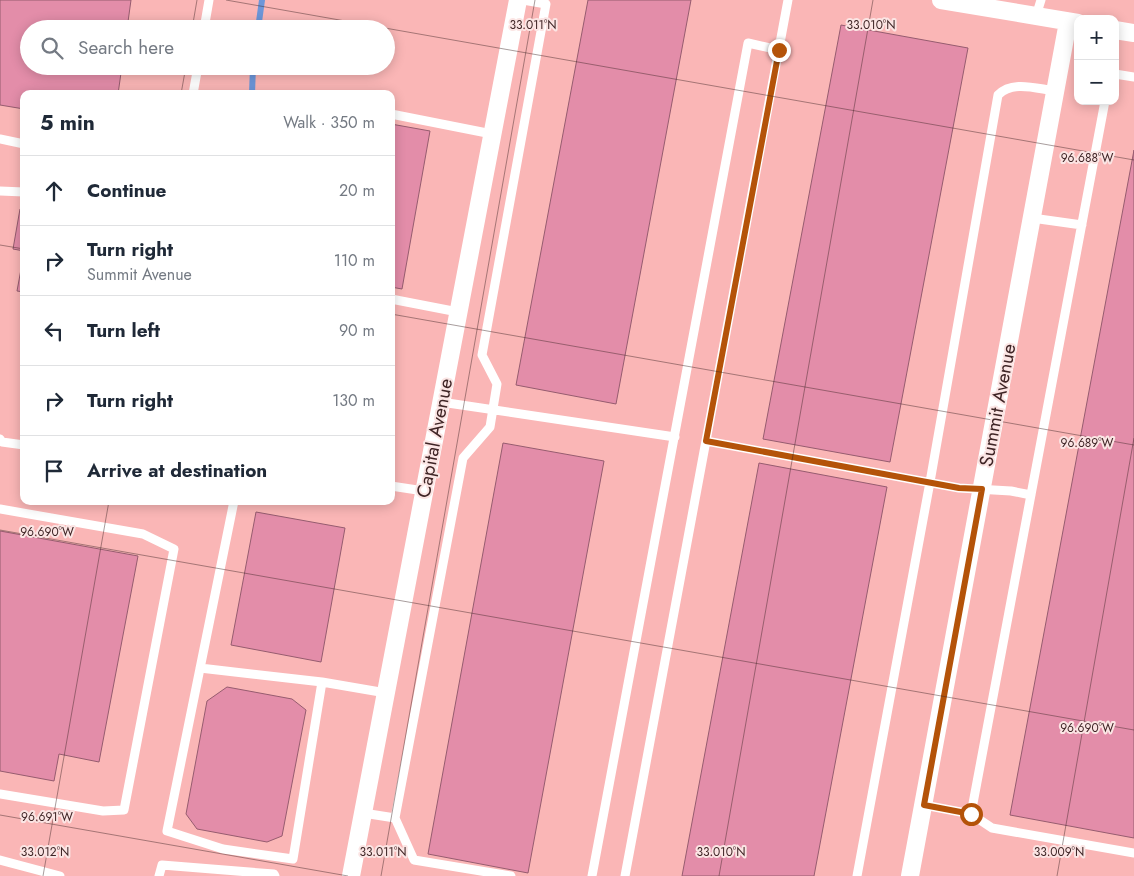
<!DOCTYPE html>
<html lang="en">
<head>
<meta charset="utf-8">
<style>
  :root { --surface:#fff; --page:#f6f6f7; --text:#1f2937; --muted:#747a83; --line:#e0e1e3 }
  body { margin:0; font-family:Jost,sans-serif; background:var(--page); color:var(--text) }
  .controls { position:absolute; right:15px; top:15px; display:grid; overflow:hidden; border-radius:10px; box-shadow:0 2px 12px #0003 }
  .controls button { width:45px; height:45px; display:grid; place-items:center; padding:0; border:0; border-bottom:1px solid var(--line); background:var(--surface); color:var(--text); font:25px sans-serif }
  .stop { position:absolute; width:15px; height:15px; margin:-11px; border:4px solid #b45309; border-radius:50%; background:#fff }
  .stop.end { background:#b45309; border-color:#fff; box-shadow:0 1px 5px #0008 }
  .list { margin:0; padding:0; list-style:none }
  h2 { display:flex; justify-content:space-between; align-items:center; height:65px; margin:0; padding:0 20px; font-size:21px }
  h2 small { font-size:16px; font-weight:400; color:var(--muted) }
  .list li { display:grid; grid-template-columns:32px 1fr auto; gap:15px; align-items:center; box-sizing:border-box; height:70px; padding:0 20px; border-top:1px solid var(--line) }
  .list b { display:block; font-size:19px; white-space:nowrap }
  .list p { margin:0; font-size:16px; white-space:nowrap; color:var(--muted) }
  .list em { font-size:16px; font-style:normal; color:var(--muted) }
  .icon { flex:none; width:28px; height:28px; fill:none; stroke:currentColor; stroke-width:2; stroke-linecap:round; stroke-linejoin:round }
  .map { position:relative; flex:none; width:1134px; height:876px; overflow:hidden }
  .search { position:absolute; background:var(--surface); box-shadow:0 2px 12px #0003; left:20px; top:20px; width:375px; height:55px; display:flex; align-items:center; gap:12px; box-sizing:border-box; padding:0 18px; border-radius:28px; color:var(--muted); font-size:19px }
  .panel { position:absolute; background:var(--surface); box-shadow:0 2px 12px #0003; left:20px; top:90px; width:375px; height:415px; border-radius:10px }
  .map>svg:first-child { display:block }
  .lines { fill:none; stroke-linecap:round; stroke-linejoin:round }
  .stream { stroke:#6c96d9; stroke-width:6 }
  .building { fill:#e38da9; stroke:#965c6f }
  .service { stroke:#fff; stroke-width:9 }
  .minor { stroke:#fff; stroke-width:18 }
  .route { stroke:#b45309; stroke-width:6 }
  .ticks { fill:none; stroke:#3f2526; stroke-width:1; stroke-opacity:0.45 }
  .labels { text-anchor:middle; stroke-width:4; stroke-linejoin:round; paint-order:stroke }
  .street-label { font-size:19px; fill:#3f2526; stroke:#fbe5e4 }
  .ticks-label { font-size:12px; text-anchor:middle; fill:#3f2526; stroke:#fbe5e4; stroke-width:4; stroke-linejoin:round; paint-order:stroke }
</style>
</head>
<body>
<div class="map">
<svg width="1134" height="876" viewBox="0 0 1134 876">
  <rect width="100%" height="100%" fill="#fab6b6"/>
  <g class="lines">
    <path class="stream" d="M 258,29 L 262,0
      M 252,94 L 253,66"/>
  </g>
  <path class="building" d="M 0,0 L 131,0 L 127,29 L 29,29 L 29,66 L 122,66 L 118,94 L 24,94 L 24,109 L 0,105 Z
    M 588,0 L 691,0 L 616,404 L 516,385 Z
    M 841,25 L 968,48 L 890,462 L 763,439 Z
    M 391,124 L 430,131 L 402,289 L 391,287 Z
    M 1134,150 L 1134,838 L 1010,815 Z
    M 20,209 L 24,210 L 24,251 L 13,249 Z
    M 24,253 L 24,292 L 17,291 Z
    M 503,443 L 604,461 L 528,873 L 428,854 Z
    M 759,463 L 887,487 L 814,876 L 682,876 Z
    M 256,512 L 345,528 L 321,662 L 231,645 Z
    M 0,531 L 138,556 L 99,762 L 59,754 L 54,781 L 0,771 Z
    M 227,687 L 292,699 L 306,710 L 282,836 L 267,842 L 197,829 L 186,814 L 207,701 Z"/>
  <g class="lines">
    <path class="service" d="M 1036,16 L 1041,0
      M 204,29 L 209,0
      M 1115,74 L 1134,77
      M 193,94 L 198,66
      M 391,114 L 492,134
      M 0,139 L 24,144
      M 0,191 L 24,192
      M 1032,218 L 1082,225
      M 391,299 L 458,312
      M 441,402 L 675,437
      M 0,439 L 2,442 L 24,445
      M 706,441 L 959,488 L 1011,491 L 1031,495
      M 391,486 L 424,491
      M 234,501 L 167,831 L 223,849 L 293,859 L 322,682 L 386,693
      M 0,509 L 143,534 L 174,549 L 124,810 L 103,811 L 0,794
      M 200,668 L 322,682
      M 924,805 L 971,814 L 992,828 L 1134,853
      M 363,813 L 395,818 L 414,860 L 511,876
      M 971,814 L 1105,101
      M 395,818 L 463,458 L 490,427 L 497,384 L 482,355 L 546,4 L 523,0
      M 0,860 L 60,876
      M 159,876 L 162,865 L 274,874 L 275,876
      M 592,876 L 748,43 L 779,50
      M 625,876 L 788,0
      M 857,876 L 930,482 L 998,95 C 1013,80 1037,89 1056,91"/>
    <path class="minor" d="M 941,0 L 1078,23
      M 1115,30 L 1134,33
      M 351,876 L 518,0
      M 910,876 L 1068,22"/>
  </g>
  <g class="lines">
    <path class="route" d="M 779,50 L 706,441 L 959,488 L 982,489 L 924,805 L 971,814"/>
  </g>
  <path class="ticks" d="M 226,0 L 1134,160M 192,29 L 197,0M 181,94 L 186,66M 0,245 L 24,249M 391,314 L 1134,445M 0,530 L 1134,730M 0,815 L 348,876M 43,876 L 109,501M 381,876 L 535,0M 719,876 L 873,0M 1057,876 L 1134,438"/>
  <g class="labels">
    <g class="street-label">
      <text transform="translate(997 405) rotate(-79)" y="7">Summit Avenue</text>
      <text transform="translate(434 438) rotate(-79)" y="7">Capital Avenue</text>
    </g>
  </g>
  <g class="ticks-label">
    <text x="533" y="29">33.011°N</text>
    <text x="871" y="29">33.010°N</text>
    <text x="1087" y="162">96.688°W</text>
    <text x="1087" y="447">96.689°W</text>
    <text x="47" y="536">96.690°W</text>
    <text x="1087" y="732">96.690°W</text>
    <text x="47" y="821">96.691°W</text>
    <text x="45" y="856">33.012°N</text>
    <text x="383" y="856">33.011°N</text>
    <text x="721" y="856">33.010°N</text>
    <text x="1059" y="856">33.009°N</text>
  </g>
</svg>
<div class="controls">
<button>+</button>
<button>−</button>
</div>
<div class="stop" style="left:971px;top:814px"></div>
<div class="stop end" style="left:779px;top:50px"></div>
<div class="search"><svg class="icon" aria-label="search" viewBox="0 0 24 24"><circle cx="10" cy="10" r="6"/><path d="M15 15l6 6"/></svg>Search here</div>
<section class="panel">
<h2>5 min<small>Walk · 350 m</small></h2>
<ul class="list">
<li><svg class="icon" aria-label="ahead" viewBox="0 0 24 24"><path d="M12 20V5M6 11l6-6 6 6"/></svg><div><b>Continue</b></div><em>20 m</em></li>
<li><svg class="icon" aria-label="right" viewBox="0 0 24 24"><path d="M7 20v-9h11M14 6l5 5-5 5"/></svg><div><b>Turn right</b><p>Summit Avenue</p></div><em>110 m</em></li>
<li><svg class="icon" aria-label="left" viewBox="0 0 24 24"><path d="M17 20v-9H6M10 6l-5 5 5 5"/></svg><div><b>Turn left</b></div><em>90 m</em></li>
<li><svg class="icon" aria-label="right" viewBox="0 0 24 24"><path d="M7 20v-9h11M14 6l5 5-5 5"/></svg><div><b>Turn right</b></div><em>130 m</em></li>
<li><svg class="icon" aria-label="arrive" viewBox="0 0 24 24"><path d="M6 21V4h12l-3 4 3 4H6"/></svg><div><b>Arrive at destination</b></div></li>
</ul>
</section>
</div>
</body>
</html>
